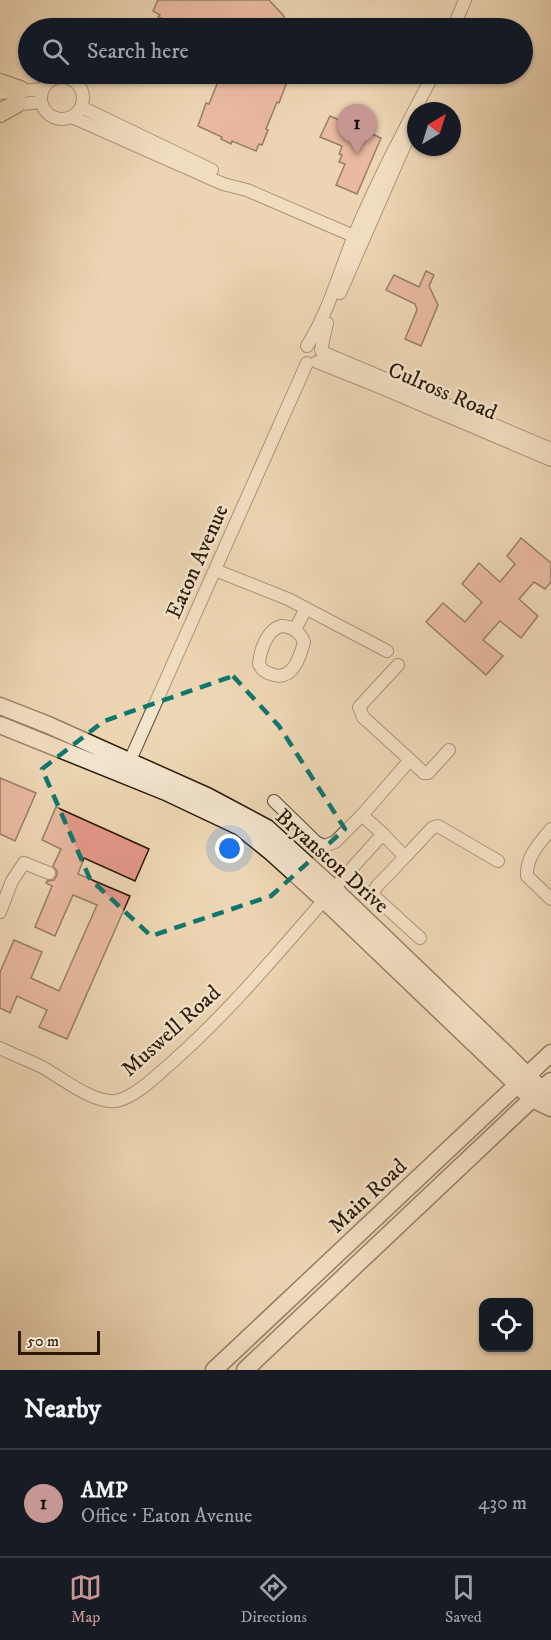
<!DOCTYPE html>
<html lang="en">
<head>
<meta charset="utf-8">
<style>
  :root { --surface:#171b24; --page:#20242c; --text:#f1f3f6; --muted:#9ea1a6; --line:#363941; --accent:#c59692 }
  body { margin:0; font-family:"IM FELL DW Pica",serif; background:var(--page); color:var(--text) }
  .controls { position:absolute; right:18px; bottom:18px; display:grid; overflow:hidden; border-radius:12px; box-shadow:0 2px 4px #0004 }
  .controls button { width:54px; height:54px; display:grid; place-items:center; padding:0; border:0; border-bottom:2px solid var(--line); background:var(--surface); color:var(--text); font:30px sans-serif }
  .compass { position:absolute; left:407px; top:102px; width:54px; height:54px; border-radius:50%; background:var(--surface); box-shadow:0 2px 4px #0004; rotate:38deg }
  .scale { position:absolute; left:18px; bottom:15px; width:82px; box-sizing:border-box; padding-left:6px; border:3px solid #2c1907; border-top:0; font-size:16px; line-height:21px; white-space:nowrap; color:#2c1907; -webkit-text-stroke:4px #f3e4ce; paint-order:stroke }
  .you { position:absolute; left:230px; top:849px; width:21px; height:21px; margin:-15px; border:4px solid #fff; border-radius:50%; background:#1a73e8; box-shadow:0 0 0 9px #1a73e833 }
  .badge { display:grid; place-items:center; width:39px; height:39px; border-radius:50%; background:var(--accent); color:#111; font-size:20px; font-weight:700 }
  .pin { position:absolute; translate:-50% -50px; filter:drop-shadow(0 2px 3px #0008) }
  .pin::after { content:''; position:absolute; top:32px; width:21px; height:18px; background:inherit; clip-path:polygon(0 0,100% 0,50% 100%) }
  .list { margin:0; padding:0; list-style:none }
  h2 { display:flex; justify-content:space-between; align-items:center; height:78px; margin:0; padding:0 24px; font-size:26px }
  h2 small { font-size:20px; font-weight:400; color:var(--muted) }
  .list li { display:grid; grid-template-columns:39px 1fr auto; gap:18px; align-items:center; box-sizing:border-box; height:108px; padding:0 24px; border-top:2px solid var(--line) }
  .list b { display:block; font-size:22px; white-space:nowrap }
  .list p { margin:0; font-size:20px; white-space:nowrap; color:var(--muted) }
  .list em { font-size:20px; font-style:normal; color:var(--muted) }
  .icon { flex:none; width:33px; height:33px; fill:none; stroke:currentColor; stroke-width:2; stroke-linecap:round; stroke-linejoin:round }
  .map { position:relative; flex:none; width:551px; height:1370px; overflow:hidden }
  .search { position:absolute; background:var(--surface); box-shadow:0 2px 4px #0004; left:18px; right:18px; top:18px; height:66px; display:flex; align-items:center; gap:15px; box-sizing:border-box; padding:0 21px; border-radius:33px; color:var(--muted); font-size:22px }
  .sheet { height:186px; background:var(--surface) }
  nav { display:flex; justify-content:space-around; align-items:center; box-sizing:border-box; height:84px; border-top:2px solid var(--line); background:var(--surface); font-size:16px; color:var(--muted) }
  nav a { display:grid; justify-items:center; gap:3px }
  nav .on { color:var(--accent) }
  .map>svg:first-child { display:block }
  .building { fill:#e4988a; stroke:#2c1907; stroke-width:1.5 }
  .lines { fill:none; stroke-linecap:round; stroke-linejoin:round }
  .minor-casing { stroke:#5c4832; stroke-width:14 }
  .secondary-casing { stroke:#2c1907; stroke-width:19 }
  .primary-casing { stroke:#2c1907; stroke-width:20 }
  .minor { stroke:#f3e4ce; stroke-width:12 }
  .secondary { stroke:#f3e4ce; stroke-width:16 }
  .primary { stroke:#edd6b3; stroke-width:18 }
  .marked { fill:none; stroke:#0f766e; stroke-width:4.5; stroke-dasharray:12 8; stroke-linejoin:round }
  .labels { text-anchor:middle; stroke-width:5; stroke-linejoin:round; paint-order:stroke }
  .street-label { font-size:22px; fill:#2c1907; stroke:#f3e4ce }
</style>
</head>
<body>
<div class="map">
<svg width="551" height="1370" viewBox="0 0 551 1370">
  <rect width="100%" height="100%" fill="#edd6b3"/>
  <filter id="stains"><feTurbulence type="fractalNoise" baseFrequency=".00333" numOctaves="4"/><feColorMatrix values="0 0 0 0 .2 0 0 0 0 .09 0 0 0 0 .02 0 0 0 .5 -.17"/></filter>
  <radialGradient id="worn" r=".72"><stop offset=".6" stop-color="#630" stop-opacity="0"/><stop offset="1" stop-color="#630" stop-opacity=".3"/></radialGradient>
  <path class="building" d="M 158,0 L 269,0 L 283,15 L 289,28 L 240,28 L 234,22 L 231,28 L 189,28 L 158,17 L 160,15 L 153,11 Z
    M 221,74 L 290,74 L 279,103 L 277,102 L 266,129 L 268,130 L 262,145 L 259,144 L 256,151 L 232,141 L 231,144 L 221,139 L 222,137 L 198,126 L 206,103 L 209,104 Z
    M 330,116 L 381,138 L 357,194 L 336,185 L 345,164 L 339,162 L 342,155 L 339,154 L 342,146 L 320,137 Z
    M 426,271 L 434,275 L 429,286 L 438,305 L 421,346 L 405,339 L 417,310 L 415,304 L 386,290 L 394,275 L 419,287 Z
    M 521,538 L 551,563 L 551,582 L 545,589 L 534,582 L 519,599 L 538,616 L 521,638 L 500,621 L 483,640 L 503,656 L 486,675 L 426,622 L 443,603 L 465,622 L 482,602 L 462,584 L 479,563 L 500,582 L 515,564 L 507,556 Z
    M 0,778 L 36,793 L 15,841 L 0,834 Z
    M 56,807 L 149,849 L 135,881 L 84,858 L 78,874 L 130,896 L 67,1039 L 39,1027 L 47,1010 L 17,996 L 10,1013 L 0,1008 L 0,972 L 14,940 L 42,952 L 31,978 L 59,991 L 97,905 L 73,895 L 55,936 L 35,927 L 52,886 L 46,883 L 47,881 L 54,880 L 57,875 L 57,871 L 53,866 L 61,849 L 42,840 Z"/>
  <g class="lines">
    <g class="minor-casing">
      <path id="minor" d="M 453,28 L 465,0
        M41 98a21 21 0 1 1 42 0a21 21 0 1 1-42 0Z
        M 0,93 L 43,89
        M 10,105 L 41,102
        M 81,107 L 212,170
        M 72,117 L 223,184 L 247,190 L 363,240
        M 340,293 L 410,133
        M 307,346 C 328,313 339,273 354,236 C 377,181 405,128 433,75
        M 321,350 L 327,323
        M 322,352 L 551,449
        M 317,362 L 377,386 L 551,460
        M 215,570 L 288,599 L 387,651
        M 281,626 C 292,626 300,632 304,642 C 300,657 293,680 274,675 C 267,673 262,671 259,664 C 260,650 267,630 281,626 Z
        M 295,630 L 306,608
        M 410,760 L 424,773 L 428,773 L 449,750
        M 127,767 L 307,363
        M 274,801 L 316,842 L 324,846 L 335,842 L 362,815
        M 551,829 C 540,843 526,856 527,876 L 551,899
        M 383,834 L 405,857 L 432,828 L 438,826 L 498,861
        M 405,857 L 377,886 L 373,892 L 376,898 L 420,938
        M 0,912 L 12,881 L 24,863 L 49,873
        M 0,1048 C 14,1055 28,1060 42,1067 C 61,1077 93,1104 116,1101 C 132,1098 150,1082 162,1071 C 244,1001 309,913 383,834 L 362,815 L 410,760 L 363,717 L 359,707 L 398,665"/>
    </g>
    <g class="secondary-casing">
      <path id="secondary" d="M 0,706 L 46,724 L 207,796 L 267,828 L 334,889 L 506,1054 L 542,1090 L 549,1107
        M 0,725 L 166,792 L 240,827 L 271,852 L 324,900 L 532,1099 L 551,1108
        M 214,1370 L 551,1053
        M 245,1370 L 551,1081"/>
    </g>
    <g class="primary-casing">
      <path id="primary" d="M 0,83 L 20,90
        M 0,113 L 16,104"/>
    </g>
    <use href="#minor" class="minor"/>
    <use href="#secondary" class="secondary"/>
    <use href="#primary" class="primary"/>
  </g>
  <path d="M0 0H551V1370H0ZM 233,676 L 279,726 L 345,829 L 271,896 L 151,936 L 90,879 L 42,769 L 104,721 Z" fill="#edd6b3" fill-opacity=".55" fill-rule="evenodd"/>
  <path class="marked" d="M 233,676 L 279,726 L 345,829 L 271,896 L 151,936 L 90,879 L 42,769 L 104,721 Z"/>
  <g class="labels">
    <g class="street-label">
      <text transform="translate(443 390) rotate(23)" y="8">Culross Road</text>
      <text transform="translate(196 561) rotate(-66)" y="8">Eaton Avenue</text>
      <text transform="translate(333 860) rotate(42)" y="8">Bryanston Drive</text>
      <text transform="translate(170 1030) rotate(-42)" y="8">Muswell Road</text>
      <text transform="translate(367 1195) rotate(-43)" y="8">Main Road</text>
    </g>
  </g>
  <rect width="100%" height="100%" filter="url(#stains)"/>
  <rect width="100%" height="100%" fill="url(#worn)"/>
</svg>
<div class="controls">
<button><svg class="icon" aria-label="locate" viewBox="0 0 24 24"><circle cx="12" cy="12" r="6"/><path d="M12 2v4M12 18v4M2 12h4M18 12h4"/></svg></button>
</div>
<svg class="compass" viewBox="-18 -18 36 36"><path d="M0-13l5 13h-10z" fill="#e53935"/><path d="M0 13l5-13h-10z" fill="#9ea1a6"/></svg>
<div class="scale">50 m</div>
<div class="you"></div>
<div class="pin badge" style="left:357px;top:154px">1</div>
<div class="search"><svg class="icon" aria-label="search" viewBox="0 0 24 24"><circle cx="10" cy="10" r="6"/><path d="M15 15l6 6"/></svg>Search here</div>
</div>
<section class="sheet">
<h2>Nearby<small></small></h2>
<ul class="list">
<li><span class="badge">1</span><div><b>AMP</b><p>Office · Eaton Avenue</p></div><em>430 m</em></li>
</ul>
</section>
<nav>
<a class="on"><svg class="icon" aria-label="map" viewBox="0 0 24 24"><path d="M3 6l6-2 6 2 6-2v14l-6 2-6-2-6 2zM9 4v14M15 6v14"/></svg>Map</a>
<a><svg class="icon" aria-label="directions" viewBox="0 0 24 24"><path d="M12 3l9 9-9 9-9-9zM9 14v-3h6M13 9l2 2-2 2"/></svg>Directions</a>
<a><svg class="icon" aria-label="saved" viewBox="0 0 24 24"><path d="M7 4h10v16l-5-4-5 4z"/></svg>Saved</a>
</nav>
</body>
</html>
